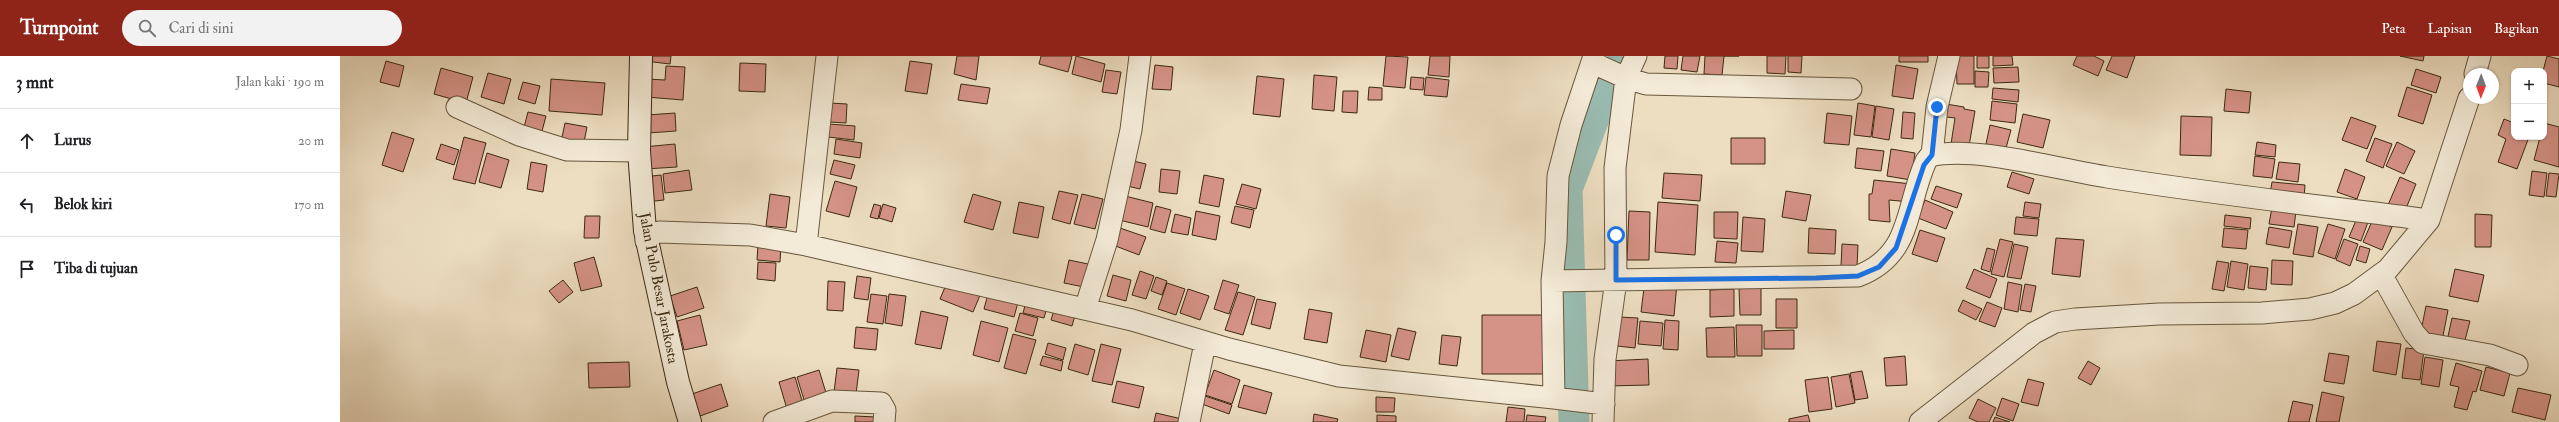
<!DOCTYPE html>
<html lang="id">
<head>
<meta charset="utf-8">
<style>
  :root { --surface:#fff; --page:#f2f2f2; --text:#202124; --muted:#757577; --line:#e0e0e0; --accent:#8f2418 }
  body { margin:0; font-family:"IM FELL Double Pica",serif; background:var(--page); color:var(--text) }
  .controls { position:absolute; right:12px; top:12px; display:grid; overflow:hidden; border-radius:8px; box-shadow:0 1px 3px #0004 }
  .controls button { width:36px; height:36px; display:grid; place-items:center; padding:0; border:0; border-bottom:1px solid var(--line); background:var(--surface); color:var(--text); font:20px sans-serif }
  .compass { position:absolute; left:2123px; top:12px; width:36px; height:36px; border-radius:50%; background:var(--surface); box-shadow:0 1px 3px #0004; rotate:181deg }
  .stop { position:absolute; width:12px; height:12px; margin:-9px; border:3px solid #1a73e8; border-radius:50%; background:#fff }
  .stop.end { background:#1a73e8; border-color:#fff; box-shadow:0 1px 4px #0008 }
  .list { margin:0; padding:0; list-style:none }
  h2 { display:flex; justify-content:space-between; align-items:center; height:52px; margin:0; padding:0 16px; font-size:17px }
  h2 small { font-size:13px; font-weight:400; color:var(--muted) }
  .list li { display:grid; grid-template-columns:26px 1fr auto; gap:12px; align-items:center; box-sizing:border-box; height:64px; padding:0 16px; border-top:1px solid var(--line) }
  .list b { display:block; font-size:15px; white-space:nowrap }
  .list em { font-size:13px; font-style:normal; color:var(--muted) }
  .icon { flex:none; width:22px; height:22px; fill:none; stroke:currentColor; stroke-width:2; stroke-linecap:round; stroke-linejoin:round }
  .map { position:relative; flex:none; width:2219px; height:366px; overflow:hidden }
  header { display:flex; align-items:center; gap:24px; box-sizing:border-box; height:56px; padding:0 20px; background:var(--accent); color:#fff }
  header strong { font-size:19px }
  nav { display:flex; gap:22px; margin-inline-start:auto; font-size:14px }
  .search { width:280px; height:36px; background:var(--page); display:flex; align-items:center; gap:10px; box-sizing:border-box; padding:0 14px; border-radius:22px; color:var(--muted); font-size:15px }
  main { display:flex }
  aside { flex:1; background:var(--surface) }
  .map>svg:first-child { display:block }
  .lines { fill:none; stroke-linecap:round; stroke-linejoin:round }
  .river { stroke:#99bcb1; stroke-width:31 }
  .building { fill:#d59286; stroke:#3c2a11 }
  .street-casing { stroke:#68573d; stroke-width:23 }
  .secondary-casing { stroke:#3c2a11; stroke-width:24 }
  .street { stroke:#f3ead7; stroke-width:21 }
  .secondary { stroke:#f3ead7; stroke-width:22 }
  .route { stroke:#1a73e8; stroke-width:5 }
  .labels { text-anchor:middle; stroke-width:4; stroke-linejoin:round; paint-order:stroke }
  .street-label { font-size:15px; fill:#3c2a11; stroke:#f3ead7 }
</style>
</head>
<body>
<header>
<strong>Turnpoint</strong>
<div class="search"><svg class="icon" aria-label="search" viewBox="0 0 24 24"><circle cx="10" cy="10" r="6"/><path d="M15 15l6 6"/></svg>Cari di sini</div>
<nav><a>Peta</a><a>Lapisan</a><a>Bagikan</a></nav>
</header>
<main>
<aside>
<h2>3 mnt<small>Jalan kaki · 190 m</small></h2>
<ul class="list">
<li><svg class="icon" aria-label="ahead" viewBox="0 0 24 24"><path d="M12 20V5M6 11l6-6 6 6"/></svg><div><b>Lurus</b></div><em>20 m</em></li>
<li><svg class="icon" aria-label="left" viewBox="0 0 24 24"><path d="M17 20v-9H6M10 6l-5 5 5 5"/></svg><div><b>Belok kiri</b></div><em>170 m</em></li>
<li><svg class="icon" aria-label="arrive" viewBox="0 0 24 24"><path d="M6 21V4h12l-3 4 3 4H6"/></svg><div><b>Tiba di tujuan</b></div></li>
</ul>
</aside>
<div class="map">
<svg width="2219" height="366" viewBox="0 0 2219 366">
  <rect width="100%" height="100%" fill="#eddec1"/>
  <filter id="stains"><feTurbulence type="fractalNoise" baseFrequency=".005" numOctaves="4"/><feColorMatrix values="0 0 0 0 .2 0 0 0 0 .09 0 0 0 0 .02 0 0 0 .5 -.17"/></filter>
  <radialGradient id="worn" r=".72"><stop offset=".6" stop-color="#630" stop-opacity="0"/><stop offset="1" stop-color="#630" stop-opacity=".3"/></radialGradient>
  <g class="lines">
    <path class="river" d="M 1234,366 L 1227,133 L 1278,0"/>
  </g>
  <path class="building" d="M 305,0 L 331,0 L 330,8 L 305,5 Z
    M 617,0 L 639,0 L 636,24 L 614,18 Z
    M 701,0 L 732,0 L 728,16 L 699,8 Z
    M 736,0 L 765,8 L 761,26 L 732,18 Z
    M 1046,0 L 1068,1 L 1065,32 L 1043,30 Z
    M 1090,0 L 1110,0 L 1109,21 L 1088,19 Z
    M 1325,0 L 1338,0 L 1337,13 L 1324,12 Z
    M 1343,0 L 1360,0 L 1357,16 L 1341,14 Z
    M 1365,0 L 1399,0 L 1384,0 L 1382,19 L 1364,18 Z
    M 1427,0 L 1446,0 L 1445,18 L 1427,17 Z
    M 1448,0 L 1462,0 L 1461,17 L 1448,16 Z
    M 1559,0 L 1588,0 L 1588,6 L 1559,6 Z
    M 1616,0 L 1634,0 L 1634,28 L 1617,28 Z
    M 1637,0 L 1649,0 L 1649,12 L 1637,12 Z
    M 1653,0 L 1672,0 L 1673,9 L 1653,10 Z
    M 1737,0 L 1754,0 L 1764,5 L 1758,20 L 1733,9 Z
    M 1772,0 L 1795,0 L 1787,22 L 1766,14 Z
    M 2060,0 L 2084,0 L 2083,5 Z
    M 2207,0 L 2219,3 L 2219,31 L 2204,27 L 2203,15 Z
    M 46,5 L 64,10 L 59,31 L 40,26 Z
    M 570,5 L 592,8 L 587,38 L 565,35 Z
    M 400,7 L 426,8 L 425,36 L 399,35 Z
    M 815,9 L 833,11 L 831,34 L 812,33 Z
    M 1556,9 L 1578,13 L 1573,43 L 1552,40 Z
    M 326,10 L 345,11 L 343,44 L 306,41 L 307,23 L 325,24 Z
    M 1678,11 L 1679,26 L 1654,27 L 1653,12 Z
    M 101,12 L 133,21 L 126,47 L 94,38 Z
    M 2076,13 L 2101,21 L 2096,37 L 2071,29 Z
    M 766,14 L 781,16 L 777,38 L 762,36 Z
    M 1635,15 L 1649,16 L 1648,31 L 1635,31 Z
    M 148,17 L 171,23 L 164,48 L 141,41 Z
    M 974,19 L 997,21 L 994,55 L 972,53 Z
    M 917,20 L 944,23 L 940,61 L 913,58 Z
    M 1071,21 L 1084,22 L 1083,34 L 1070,33 Z
    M 1086,21 L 1109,24 L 1107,41 L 1084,39 Z
    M 211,23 L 265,27 L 262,59 L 209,55 Z
    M 183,26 L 200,30 L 195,48 L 178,43 Z
    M 621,28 L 650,32 L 647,48 L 618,44 Z
    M 1029,31 L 1042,32 L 1042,44 L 1028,44 Z
    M 2067,31 L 2092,39 L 2083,68 L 2058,60 Z
    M 1653,32 L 1679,34 L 1678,46 L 1652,43 Z
    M 1886,33 L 1911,36 L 1909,57 L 1884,55 Z
    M 1003,35 L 1018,35 L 1017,57 L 1002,56 Z
    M 1652,45 L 1677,48 L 1675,67 L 1650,64 Z
    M 490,47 L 507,48 L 506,67 L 489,66 Z
    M 1518,47 L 1535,50 L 1531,81 L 1514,79 Z
    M 1600,47 L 1624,51 L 1624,53 L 1635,55 L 1629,90 L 1611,88 L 1615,62 L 1598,60 Z
    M 1536,50 L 1554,53 L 1549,84 L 1532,81 Z
    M 188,56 L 206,60 L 201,79 L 183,75 Z
    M 1563,56 L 1575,57 L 1573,83 L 1561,82 Z
    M 335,57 L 336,75 L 308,77 L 307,59 Z
    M 1487,57 L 1512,60 L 1509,89 L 1484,87 Z
    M 1683,58 L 1710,64 L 1703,92 L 1677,86 Z
    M 1841,60 L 1872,61 L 1871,100 L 1840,99 Z
    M 2011,61 L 2036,70 L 2027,93 L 2002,84 Z
    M 2164,63 L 2174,67 L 2174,81 L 2189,81 L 2177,113 L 2158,106 L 2166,83 L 2158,79 Z
    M 225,67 L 247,71 L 243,91 L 221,86 Z
    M 2204,67 L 2219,71 L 2219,111 L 2194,104 L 2200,81 L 2204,81 Z
    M 489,68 L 515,70 L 514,84 L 488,81 Z
    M 1650,69 L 1671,74 L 1666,92 L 1646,88 Z
    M 52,76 L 74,83 L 63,116 L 42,109 Z
    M 124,81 L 146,87 L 135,128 L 113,123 Z
    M 1391,82 L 1425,82 L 1425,108 L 1391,108 Z
    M 2035,82 L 2052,88 L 2043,112 L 2026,105 Z
    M 496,83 L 522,87 L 520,102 L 494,98 Z
    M 1917,86 L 1936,89 L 1935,101 L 1915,99 Z
    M 2057,86 L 2075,95 L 2064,118 L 2046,110 Z
    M 101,88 L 119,94 L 114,109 L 96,103 Z
    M 335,88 L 337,111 L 305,113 L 303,91 Z
    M 1517,92 L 1544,95 L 1541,115 L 1515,112 Z
    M 1551,93 L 1575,97 L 1571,124 L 1547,120 Z
    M 147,97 L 169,104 L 161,132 L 139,126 Z
    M 1915,100 L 1935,103 L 1932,122 L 1913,120 Z
    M 494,104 L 515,109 L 511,123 L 490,118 Z
    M 789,104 L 806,108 L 800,133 L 783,129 Z
    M 191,106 L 207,109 L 203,136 L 187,133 Z
    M 1939,106 L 1960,108 L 1958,126 L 1936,123 Z
    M 821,113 L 840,115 L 837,138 L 819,136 Z
    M 2005,113 L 2025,121 L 2017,143 L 1997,136 Z
    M 349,114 L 352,134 L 325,137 L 323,118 Z
    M 2192,115 L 2207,117 L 2204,141 L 2189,139 Z
    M 1672,116 L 1694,123 L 1689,138 L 1667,131 Z
    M 1324,117 L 1362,119 L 1360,145 L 1322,142 Z
    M 2209,117 L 2219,118 L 2216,141 L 2206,140 Z
    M 321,119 L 324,144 L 306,146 L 303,121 Z
    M 864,119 L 884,123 L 879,151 L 859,147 Z
    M 2060,121 L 2076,128 L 2065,155 L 2048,149 Z
    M 1534,124 L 1572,128 L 1570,146 L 1549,144 L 1550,166 L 1529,164 L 1529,138 L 1532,138 Z
    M 495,125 L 517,131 L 509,161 L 486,155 Z
    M 1932,126 L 1965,129 L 1964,142 L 1930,138 Z
    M 902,128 L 921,133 L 916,153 L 896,148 Z
    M 1596,130 L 1622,138 L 1617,152 L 1591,143 Z
    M 719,135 L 738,139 L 730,168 L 712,163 Z
    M 1446,135 L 1471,139 L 1466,165 L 1442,161 Z
    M 430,138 L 450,141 L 446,172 L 426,170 Z
    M 633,138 L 661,146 L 653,174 L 624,166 Z
    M 742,138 L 763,143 L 755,173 L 734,168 Z
    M 785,140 L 813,147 L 808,171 L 779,164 Z
    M 1585,144 L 1613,156 L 1606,173 L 1578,162 Z
    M 679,146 L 704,151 L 698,182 L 673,177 Z
    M 1318,146 L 1358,149 L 1355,199 L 1315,196 Z
    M 1685,146 L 1701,148 L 1699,162 L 1683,160 Z
    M 534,148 L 541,150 L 538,163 L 530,161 Z
    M 543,148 L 556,152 L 552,166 L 539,162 Z
    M 816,150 L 831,154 L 825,177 L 810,173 Z
    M 895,150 L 914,154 L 910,172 L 891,167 Z
    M 1932,151 L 1956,155 L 1954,171 L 1929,168 Z
    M 856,155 L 880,160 L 876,184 L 852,179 Z
    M 1289,155 L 1310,156 L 1309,204 L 1287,204 Z
    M 1374,156 L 1398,156 L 1397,183 L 1374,182 Z
    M 835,158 L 851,162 L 848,179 L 831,176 Z
    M 2135,158 L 2152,159 L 2151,191 L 2135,191 Z
    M 1885,159 L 1911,162 L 1910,173 L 1884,170 Z
    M 245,160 L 260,160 L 259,182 L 244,182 Z
    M 1403,161 L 1425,163 L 1423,196 L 1401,195 Z
    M 1676,161 L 1699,163 L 1697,180 L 1674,178 Z
    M 2017,162 L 2028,166 L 2021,185 L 2009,181 Z
    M 2033,163 L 2052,171 L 2042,194 L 2023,186 Z
    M 1958,168 L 1978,171 L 1973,201 L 1953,198 Z
    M 1988,168 L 2005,173 L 1995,203 L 1978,197 Z
    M 1929,171 L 1952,175 L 1949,192 L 1926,188 Z
    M 780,172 L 806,181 L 799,199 L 773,189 Z
    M 1469,172 L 1496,174 L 1495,198 L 1468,197 Z
    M 1884,172 L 1908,174 L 1906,193 L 1882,191 Z
    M 1580,174 L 1605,182 L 1597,206 L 1572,198 Z
    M 1716,182 L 1744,184 L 1740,221 L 1712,218 Z
    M 1660,183 L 1673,186 L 1664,221 L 1651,218 Z
    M 2004,183 L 2018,188 L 2010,210 L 1996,204 Z
    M 1377,185 L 1398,187 L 1396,207 L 1375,206 Z
    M 1502,188 L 1518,189 L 1517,211 L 1501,210 Z
    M 1674,188 L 1688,191 L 1681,223 L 1667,221 Z
    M 418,189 L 441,190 L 440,206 L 417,204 Z
    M 2020,190 L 2030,193 L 2026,207 L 2016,204 Z
    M 1647,192 L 1655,194 L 1650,216 L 1641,213 Z
    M 254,201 L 262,230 L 241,235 L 234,207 Z
    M 729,204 L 748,208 L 744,231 L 724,227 Z
    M 1932,204 L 1953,205 L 1952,229 L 1931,228 Z
    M 1877,205 L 1889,207 L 1884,235 L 1872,233 Z
    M 1891,205 L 1908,208 L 1904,234 L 1887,231 Z
    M 418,206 L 436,207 L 435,225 L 417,223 Z
    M 1910,210 L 1928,212 L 1926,234 L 1908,232 Z
    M 1634,213 L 1657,223 L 1650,242 L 1626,232 Z
    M 2115,213 L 2144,219 L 2138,246 L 2109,240 Z
    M 800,215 L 814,220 L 806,243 L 792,239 Z
    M 773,219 L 791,224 L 786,245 L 767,240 Z
    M 517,220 L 531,222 L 528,244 L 514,242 Z
    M 816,221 L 827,225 L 822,239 L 811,235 Z
    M 223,224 L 233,236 L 219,247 L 209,235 Z
    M 608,224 L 641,237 L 633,256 L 600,243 Z
    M 883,224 L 899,229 L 889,258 L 874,253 Z
    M 1305,224 L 1337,227 L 1334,260 L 1301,256 Z
    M 488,225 L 505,226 L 503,255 L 487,254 Z
    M 1668,226 L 1682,229 L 1678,256 L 1664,253 Z
    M 827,227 L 845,233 L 836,259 L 818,253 Z
    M 1685,228 L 1696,230 L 1691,256 L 1680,254 Z
    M 357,231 L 364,252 L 337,261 L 330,240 Z
    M 1399,232 L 1421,232 L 1421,259 L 1400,259 Z
    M 848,233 L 869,240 L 860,264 L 840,257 Z
    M 1394,233 L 1394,260 L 1370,261 L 1370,234 Z
    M 649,234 L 679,243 L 674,261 L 644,253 Z
    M 898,236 L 915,241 L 903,279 L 885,274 Z
    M 531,238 L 547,240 L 543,268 L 527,266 Z
    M 549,238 L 566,240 L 562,270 L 545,267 Z
    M 687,242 L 708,248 L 704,262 L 683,257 Z
    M 917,243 L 936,247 L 930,273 L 911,268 Z
    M 1436,243 L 1457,243 L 1457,272 L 1436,272 Z
    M 1623,244 L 1642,253 L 1636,264 L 1618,255 Z
    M 1647,246 L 1662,252 L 1655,271 L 1639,265 Z
    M 2086,250 L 2108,254 L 2102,285 L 2080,280 Z
    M 715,251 L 736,256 L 732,270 L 711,264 Z
    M 969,253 L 992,257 L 987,287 L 964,283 Z
    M 581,255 L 608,261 L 601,293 L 575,288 Z
    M 680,257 L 698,262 L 693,280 L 675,275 Z
    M 360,259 L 367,289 L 344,294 L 337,265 Z
    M 1142,259 L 1205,259 L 1204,318 L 1142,318 Z
    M 1279,261 L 1298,262 L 1295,292 L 1277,290 Z
    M 2112,262 L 2130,265 L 2124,288 L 2107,285 Z
    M 1325,264 L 1339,265 L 1338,294 L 1323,293 Z
    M 641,265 L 668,272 L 659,306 L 633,299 Z
    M 1300,265 L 1323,267 L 1321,290 L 1298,288 Z
    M 1396,269 L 1422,269 L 1422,300 L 1397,300 Z
    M 516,271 L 538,273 L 536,294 L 514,292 Z
    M 1394,271 L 1395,301 L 1367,301 L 1366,272 Z
    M 1058,272 L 1076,276 L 1069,304 L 1051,300 Z
    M 1026,274 L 1051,279 L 1046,306 L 1020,301 Z
    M 1454,274 L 1454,293 L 1424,293 L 1424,275 Z
    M 673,278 L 696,284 L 686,318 L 664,312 Z
    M 1102,279 L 1121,281 L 1117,310 L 1099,308 Z
    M 2037,285 L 2061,288 L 2056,319 L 2033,315 Z
    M 708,287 L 726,292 L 723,304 L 705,298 Z
    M 735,288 L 755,294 L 748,319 L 728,313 Z
    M 761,288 L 781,293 L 772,329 L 752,325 Z
    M 2066,292 L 2084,294 L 2080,324 L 2062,322 Z
    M 1989,297 L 2009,300 L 2004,328 L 1984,325 Z
    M 703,300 L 723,305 L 721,315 L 700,309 Z
    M 1565,300 L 1567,329 L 1546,330 L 1544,302 Z
    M 2085,301 L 2103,304 L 2099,331 L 2081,328 Z
    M 1308,303 L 1309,329 L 1268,330 L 1267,305 Z
    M 1748,305 L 1760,312 L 1751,329 L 1738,322 Z
    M 289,306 L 290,331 L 249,332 L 248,307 Z
    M 2116,307 L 2142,315 L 2136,336 L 2133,335 L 2127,354 L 2114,351 L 2119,331 L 2110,329 Z
    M 2146,311 L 2170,317 L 2164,340 L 2140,334 Z
    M 497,312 L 519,314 L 516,338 L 494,336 Z
    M 479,314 L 487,340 L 465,347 L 457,321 Z
    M 874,314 L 900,324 L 892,348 L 865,339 Z
    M 1522,315 L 1528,342 L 1515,344 L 1510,317 Z
    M 1509,318 L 1515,347 L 1496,351 L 1491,321 Z
    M 455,321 L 463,348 L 447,353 L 439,326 Z
    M 1488,321 L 1492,353 L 1469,356 L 1465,324 Z
    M 1688,323 L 1704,327 L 1698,350 L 1681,346 Z
    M 777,325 L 804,331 L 799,352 L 772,346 Z
    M 381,328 L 388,350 L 360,360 L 352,338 Z
    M 904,329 L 932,337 L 926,358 L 898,351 Z
    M 2178,332 L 2211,339 L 2205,364 L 2172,356 Z
    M 1982,336 L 2004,341 L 1999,366 L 1976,366 Z
    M 865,340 L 892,349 L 889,358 L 862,348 Z
    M 1036,341 L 1055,342 L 1054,356 L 1036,356 Z
    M 1662,342 L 1679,348 L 1673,365 L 1656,359 Z
    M 1638,343 L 1656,352 L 1649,366 L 1638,366 L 1629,362 Z
    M 1953,345 L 1973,349 L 1969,366 L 1948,366 Z
    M 1168,351 L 1185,353 L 1184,366 L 1166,366 Z
    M 816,357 L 842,363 L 841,366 L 814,366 Z
    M 974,358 L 998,363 L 997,366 L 973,366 Z
    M 1037,359 L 1056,360 L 1056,366 L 1037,366 Z
    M 1187,359 L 1206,361 L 1205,366 L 1186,366 Z
    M 1468,359 L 1470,366 L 1449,366 L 1449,363 Z
    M 515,360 L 536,361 L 536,366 L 515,366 Z
    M 1655,361 L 1670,366 L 1653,366 Z"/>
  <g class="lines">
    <g class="street-casing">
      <path id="street" d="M 1296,0 L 1286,22 L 1306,28 L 1511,33
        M 1253,7 L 1286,22 L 1275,112 L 1276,224 L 1265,303 L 1263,366
        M 2135,18 L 2140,0
        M 117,51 L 179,79 L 227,94 L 299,95
        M 1592,99 L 1597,51 L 1609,0
        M 306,185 L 309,179 L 319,176 L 410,179 L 466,189 L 792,264 L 889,293 L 999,320 L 1214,342 L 1212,225 L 1216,186 L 1218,120 L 1231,69 L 1254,0
        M 466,189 L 487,0
        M 2041,218 L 2074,277 L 2083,287 L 2150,299 L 2177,309
        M 1212,225 L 1518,220 C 1573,199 1565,151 1586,105 L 1590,100 C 1634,89 1720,114 1767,121 C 1874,138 1982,150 2089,164
        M 745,253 L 767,184 L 791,74 L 800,0
        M 1214,342 L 1264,348
        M 434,366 L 492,345 L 541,347 L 545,354 L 544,366
        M 849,366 L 865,287
        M 1580,366 L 1694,277 L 1715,266 L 1735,263 L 1819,258 L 1922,257 L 1970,253 L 1995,247 L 2014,238 L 2048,213 L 2089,164 L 2129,42"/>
    </g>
    <g class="secondary-casing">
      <path id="secondary" d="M 301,0 L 299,95 L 305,175 L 338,326 L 350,366"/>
    </g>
    <use href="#street" class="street"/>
    <use href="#secondary" class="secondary"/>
  </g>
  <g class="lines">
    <path class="route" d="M 1276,179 L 1276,224 L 1476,222 L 1518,220 L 1539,211 L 1556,192 L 1584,109 L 1592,99 L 1597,51"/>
  </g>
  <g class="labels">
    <g class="street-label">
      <text transform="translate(319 232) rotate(79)" y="5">Jalan Pulo Besar Jarakosta</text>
    </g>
  </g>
  <rect width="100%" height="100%" filter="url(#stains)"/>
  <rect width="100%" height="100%" fill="url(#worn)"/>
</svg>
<div class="controls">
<button>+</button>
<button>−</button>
</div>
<svg class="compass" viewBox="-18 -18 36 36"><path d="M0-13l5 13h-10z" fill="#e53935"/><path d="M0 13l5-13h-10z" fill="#757577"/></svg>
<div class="stop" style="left:1276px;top:179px"></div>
<div class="stop end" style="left:1597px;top:51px"></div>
</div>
</main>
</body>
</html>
